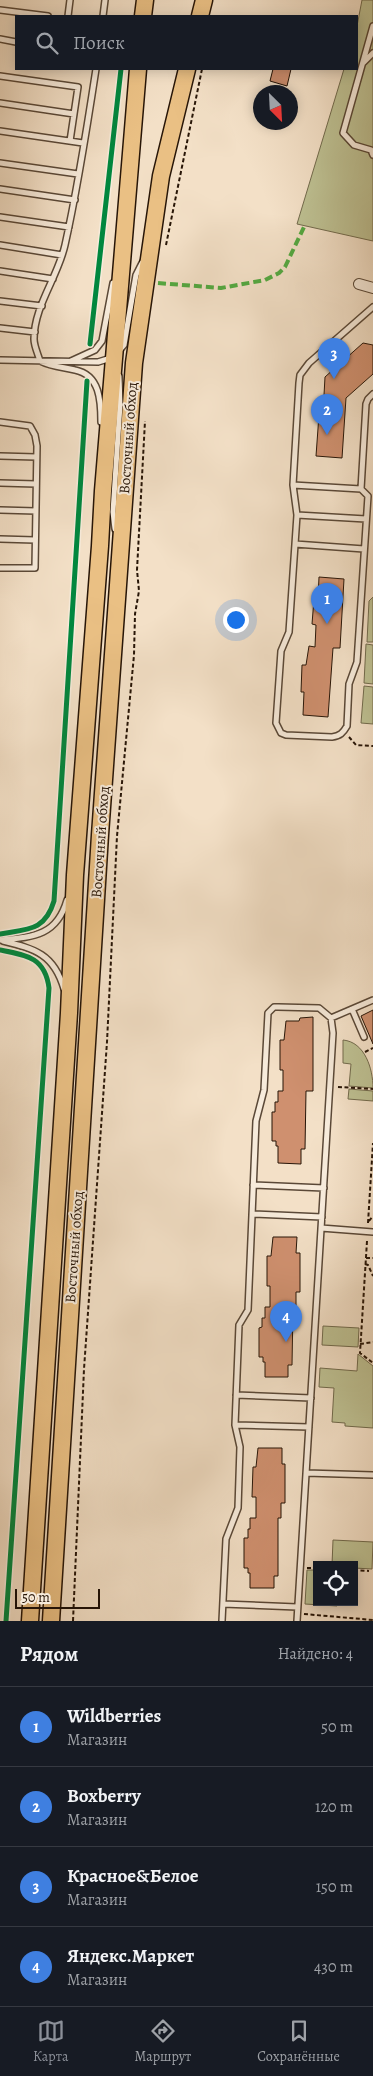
<!DOCTYPE html>
<html lang="ru">
<head>
<meta charset="utf-8">
<style>
  :root { --surface:#171b24; --page:#242831; --text:#f1f3f6; --muted:#9ea1a6; --line:#363941; --accent:#8c9099 }
  body { margin:0; font-family:Alegreya,serif; background:var(--page); color:var(--text) }
  .controls { position:absolute; right:15px; bottom:15px; display:grid; overflow:hidden; border-radius:0px; box-shadow:0 2px 12px #0003 }
  .controls button { width:45px; height:45px; display:grid; place-items:center; padding:0; border:0; border-bottom:1px solid var(--line); background:var(--surface); color:var(--text); font:25px sans-serif }
  .compass { position:absolute; left:253px; top:85px; width:45px; height:45px; border-radius:50%; background:var(--surface); box-shadow:0 2px 12px #0003; rotate:156deg }
  .scale { position:absolute; left:15px; bottom:12px; width:85px; box-sizing:border-box; padding-left:5px; border:2px solid #271507; border-top:0; font-size:14px; line-height:18px; white-space:nowrap; color:#271507; -webkit-text-stroke:4px #f7ebdb; paint-order:stroke }
  .you { position:absolute; left:235px; top:619px; width:18px; height:18px; margin:-12px; border:4px solid #fff; border-radius:50%; background:#1a73e8; box-shadow:0 0 0 8px #1a73e833 }
  .badge { display:grid; place-items:center; width:32px; height:32px; border-radius:50%; background:var(--accent); color:#fff; font-size:16px; font-weight:700 }
  .pin { position:absolute; translate:-50% -41px; filter:drop-shadow(0 1px 2px #0008) }
  .pin::after { content:''; position:absolute; top:26px; width:18px; height:15px; background:inherit; clip-path:polygon(0 0,100% 0,50% 100%) }
  .list { margin:0; padding:0; list-style:none }
  h2 { display:flex; justify-content:space-between; align-items:center; height:65px; margin:0; padding:0 20px; font-size:21px }
  h2 small { font-size:16px; font-weight:400; color:var(--muted) }
  .list li { display:grid; grid-template-columns:32px 1fr auto; gap:15px; align-items:center; box-sizing:border-box; height:80px; padding:0 20px; border-top:1px solid var(--line) }
  .list b { display:block; font-size:19px; white-space:nowrap }
  .list p { margin:0; font-size:16px; white-space:nowrap; color:var(--muted) }
  .list em { font-size:16px; font-style:normal; color:var(--muted) }
  .icon { flex:none; width:28px; height:28px; fill:none; stroke:currentColor; stroke-width:2; stroke-linecap:round; stroke-linejoin:round }
  .map { position:relative; flex:none; width:373px; height:1621px; overflow:hidden }
  .search { position:absolute; background:var(--surface); box-shadow:0 2px 12px #0003; left:15px; right:15px; top:15px; height:55px; display:flex; align-items:center; gap:12px; box-sizing:border-box; padding:0 18px; border-radius:0px; color:var(--muted); font-size:19px }
  .sheet { height:385px; background:var(--surface) }
  nav { display:flex; justify-content:space-around; align-items:center; box-sizing:border-box; height:70px; border-top:1px solid var(--line); background:var(--surface); font-size:14px; color:var(--muted) }
  nav a { display:grid; justify-items:center; gap:2px }
  nav .on { color:var(--accent) }
  .map>svg:first-child { display:block }
  .green { fill:#bec193; stroke:#726b4d }
  .building { fill:#cf906f; stroke:#271507 }
  .lines { fill:none; stroke-linecap:round; stroke-linejoin:round }
  .service-casing { stroke:#5a4837; stroke-width:8 }
  .minor-casing { stroke:#5a4837; stroke-width:12 }
  .primary-casing { stroke:#271507; stroke-width:19 }
  .path { stroke:#271507; stroke-width:2; stroke-dasharray:4 2.5; stroke-linecap:butt }
  .service { stroke:#f7ebdb; stroke-width:5 }
  .minor { stroke:#f7ebdb; stroke-width:10 }
  .primary { stroke:#eac084; stroke-width:16 }
  .quiet { stroke:#53a941; stroke-width:4; stroke-dasharray:8 4; stroke-linecap:butt }
  .cycleway-casing { stroke:#f7ebdb; stroke-width:8 }
  .cycleway { stroke:#00873e; stroke-width:5 }
  .labels { text-anchor:middle; stroke-width:4; stroke-linejoin:round; paint-order:stroke }
  .street-label { font-size:15px; fill:#271507; stroke:#f7ebdb }
</style>
</head>
<body>
<div class="map">
<svg width="373" height="1621" viewBox="0 0 373 1621">
  <rect width="100%" height="100%" fill="#f3e0c7"/>
  <filter id="stains"><feTurbulence type="fractalNoise" baseFrequency=".004" numOctaves="4"/><feColorMatrix values="0 0 0 0 .2 0 0 0 0 .09 0 0 0 0 .02 0 0 0 .5 -.17"/></filter>
  <radialGradient id="worn" r=".72"><stop offset=".6" stop-color="#630" stop-opacity="0"/><stop offset="1" stop-color="#630" stop-opacity=".3"/></radialGradient>
  <path class="green" d="M 362,0 L 373,0 L 373,241 L 297,224 L 344,69 L 357,69 L 357,26 Z
    M 373,597 L 373,642 L 367,642 L 369,601 Z
    M 366,644 L 373,645 L 373,684 L 364,683 Z
    M 364,686 L 373,687 L 373,724 L 361,723 Z
    M 343,1040 C 365,1042 373,1069 373,1088 L 349,1086 L 351,1064 L 343,1063 Z
    M 349,1089 L 373,1091 L 373,1101 L 348,1099 Z
    M 323,1326 L 359,1328 L 358,1347 L 322,1345 Z
    M 358,1354 L 373,1366 L 373,1428 L 345,1426 L 345,1423 L 332,1422 L 334,1388 L 319,1387 L 320,1368 L 357,1371 Z
    M 333,1540 L 373,1542 L 372,1569 L 354,1568 L 354,1565 L 332,1565 Z
    M 307,1570 L 317,1570 L 317,1602 L 337,1602 L 337,1606 L 305,1604 Z"/>
  <path class="building" d="M 273,69 L 291,69 L 287,86 L 270,81 Z
    M 363,343 L 373,345 L 373,374 L 346,398 L 342,458 L 316,456 L 320,401 L 324,395 L 325,377 Z
    M 319,577 L 344,579 L 340,648 L 333,648 L 328,717 L 303,715 L 304,692 L 301,692 L 302,665 L 306,665 L 309,646 L 315,647 L 316,625 L 312,624 L 314,599 L 318,599 Z
    M 373,1010 L 373,1044 L 361,1016 Z
    M 313,1017 L 313,1091 L 306,1091 L 305,1149 L 301,1149 L 301,1164 L 278,1163 L 278,1146 L 276,1146 L 276,1141 L 272,1141 L 272,1112 L 275,1112 L 275,1102 L 278,1102 L 278,1091 L 283,1091 L 283,1070 L 280,1070 L 280,1040 L 284,1040 L 286,1021 L 299,1021 L 300,1018 Z
    M 273,1237 L 297,1237 L 296,1253 L 300,1253 L 300,1292 L 296,1292 L 296,1307 L 293,1307 L 292,1365 L 288,1365 L 288,1377 L 265,1377 L 265,1362 L 263,1362 L 263,1357 L 259,1357 L 259,1328 L 262,1327 L 262,1318 L 265,1318 L 265,1307 L 270,1307 L 270,1286 L 267,1286 L 267,1256 L 271,1256 Z
    M 258,1448 L 282,1448 L 282,1464 L 285,1464 L 285,1503 L 281,1503 L 281,1518 L 278,1518 L 278,1576 L 274,1576 L 274,1588 L 250,1588 L 250,1573 L 248,1573 L 248,1568 L 244,1568 L 244,1538 L 248,1538 L 248,1529 L 250,1529 L 250,1518 L 256,1518 L 256,1497 L 252,1497 L 253,1467 L 256,1467 Z"/>
  <g class="lines">
    <g class="service-casing">
      <path id="service" d="M 0,10 L 48,16
        M 68,16 L 70,0
        M 103,16 L 105,0
        M 373,26 L 343,133 L 354,145 L 371,150 L 373,155
        M 0,39 L 16,42
        M 363,63 L 373,53
        M 96,69 C 87,128 78,187 65,245 C 58,277 34,306 34,339 C 34,346 38,354 40,361 C 52,367 62,367 75,370 C 100,375 101,401 101,422
        M 0,76 L 78,87 L 70,141
        M 0,103 L 74,114
        M 0,131 L 83,143
        M 0,163 L 78,174
        M 0,189 L 75,200
        M 0,217 L 69,227
        M 0,245 L 62,255
        M 0,271 L 53,279
        M 0,301 L 42,306
        M 0,328 L 35,332
        M 119,351 L 124,345 L 136,275 L 142,263
        M 0,360 L 98,362 L 111,358
        M 71,361 L 95,350 L 102,341 L 113,283
        M 0,422 L 30,426 L 35,435 L 37,446 L 35,568 L 0,568
        M 0,456 L 36,457
        M 0,483 L 36,484
        M 293,485 L 361,489 L 368,496 L 357,662 L 349,684 L 347,726 C 343,733 340,736 332,737 L 286,735 L 281,733 L 276,723 L 281,651 L 289,632 L 297,515 L 293,485 L 299,383 L 300,375 L 309,363 L 373,307
        M 361,489 L 366,404 L 368,399 L 373,394
        M 0,510 L 36,511
        M 297,515 L 366,519
        M 115,529 L 113,512 L 120,405 L 119,376
        M 0,539 L 35,540
        M 295,544 L 364,549
        M 0,940 C 33,937 57,936 67,900
        M 3,941 C 35,949 54,954 64,989
        M 352,1009 L 364,1037
        M 253,1185 L 324,1188
        M 252,1214 L 322,1217
        M 321,1228 L 373,1232
        M 236,1395 L 311,1398
        M 235,1425 L 309,1427
        M 306,1473 L 373,1475
        M 223,1604 L 297,1607
        M 222,1621 L 226,1539 L 238,1508 L 240,1447 L 235,1425 L 239,1325 L 248,1310 L 256,1121 L 264,1090 L 268,1013 L 274,1007 L 278,1007 L 319,1008 L 331,1018 L 373,1000
        M 297,1621 L 333,1033 L 331,1018"/>
    </g>
    <g class="minor-casing">
      <path id="minor" d="M 359,284 L 373,288"/>
    </g>
    <g class="primary-casing">
      <path id="primary" d="M 143,16 L 145,0
        M 200,16 L 204,0
        M 30,1621 L 69,1013 L 75,875 L 100,546 L 103,491 L 138,69
        M 51,1621 L 100,835 L 134,363 L 161,176 L 187,69"/>
    </g>
    <path class="path" d="M 166,245 L 202,69
      M 349,737 L 356,745 L 373,746
      M 365,1052 L 373,1048
      M 338,1087 L 373,1089
      M 369,1221 L 373,1216
      M 368,1223 L 373,1143
      M 367,1241 L 360,1353 L 373,1363
      M 366,1258 L 373,1258
      M 365,1264 L 368,1265 L 373,1276
      M 360,1344 L 373,1342
      M 307,1568 L 317,1568
      M 354,1570 L 369,1571
      M 304,1614 L 373,1620
      M 73,1621 L 84,1369 L 107,1042 L 117,836 L 134,655 L 135,614 L 139,591 L 137,570 L 145,421"/>
    <use href="#service" class="service"/>
    <use href="#minor" class="minor"/>
    <use href="#primary" class="primary"/>
    <path class="quiet" d="M 158,283 L 221,288 L 265,280 L 279,273 L 285,267 L 304,227"/>
    <g class="cycleway-casing">
      <path id="cycleway" d="M 90,344 L 121,69
        M 0,934 C 28,929 45,931 54,901 L 87,381
        M 0,950 C 26,955 45,957 49,988 L 6,1621"/>
    </g>
    <use href="#cycleway" class="cycleway"/>
  </g>
  <g class="labels">
    <g class="street-label">
      <text transform="translate(128 438) rotate(-86)" y="5">Восточный обход</text>
      <text transform="translate(100 842) rotate(-86)" y="5">Восточный обход</text>
      <text transform="translate(74 1247) rotate(-86)" y="5">Восточный обход</text>
    </g>
  </g>
  <rect width="100%" height="100%" filter="url(#stains)"/>
  <rect width="100%" height="100%" fill="url(#worn)"/>
</svg>
<div class="controls">
<button><svg class="icon" aria-label="locate" viewBox="0 0 24 24"><circle cx="12" cy="12" r="6"/><path d="M12 2v4M12 18v4M2 12h4M18 12h4"/></svg></button>
</div>
<svg class="compass" viewBox="-18 -18 36 36"><path d="M0-13l5 13h-10z" fill="#e53935"/><path d="M0 13l5-13h-10z" fill="#9ea1a6"/></svg>
<div class="scale">50 m</div>
<div class="you"></div>
<div class="pin badge" style="left:327px;top:624px;background:#3f7fe0">1</div>
<div class="pin badge" style="left:327px;top:435px;background:#3f7fe0">2</div>
<div class="pin badge" style="left:334px;top:379px;background:#3f7fe0">3</div>
<div class="pin badge" style="left:286px;top:1342px;background:#3f7fe0">4</div>
<div class="search"><svg class="icon" aria-label="search" viewBox="0 0 24 24"><circle cx="10" cy="10" r="6"/><path d="M15 15l6 6"/></svg>Поиск</div>
</div>
<section class="sheet">
<h2>Рядом<small>Найдено: 4</small></h2>
<ul class="list">
<li><span class="badge" style="background:#3f7fe0">1</span><div><b>Wildberries</b><p>Магазин</p></div><em>50 m</em></li>
<li><span class="badge" style="background:#3f7fe0">2</span><div><b>Boxberry</b><p>Магазин</p></div><em>120 m</em></li>
<li><span class="badge" style="background:#3f7fe0">3</span><div><b>Красное&amp;Белое</b><p>Магазин</p></div><em>150 m</em></li>
<li><span class="badge" style="background:#3f7fe0">4</span><div><b>Яндекс.Маркет</b><p>Магазин</p></div><em>430 m</em></li>
</ul>
</section>
<nav>
<a class="on"><svg class="icon" aria-label="map" viewBox="0 0 24 24"><path d="M3 6l6-2 6 2 6-2v14l-6 2-6-2-6 2zM9 4v14M15 6v14"/></svg>Карта</a>
<a><svg class="icon" aria-label="directions" viewBox="0 0 24 24"><path d="M12 3l9 9-9 9-9-9zM9 14v-3h6M13 9l2 2-2 2"/></svg>Маршрут</a>
<a><svg class="icon" aria-label="saved" viewBox="0 0 24 24"><path d="M7 4h10v16l-5-4-5 4z"/></svg>Сохранённые</a>
</nav>
</body>
</html>
